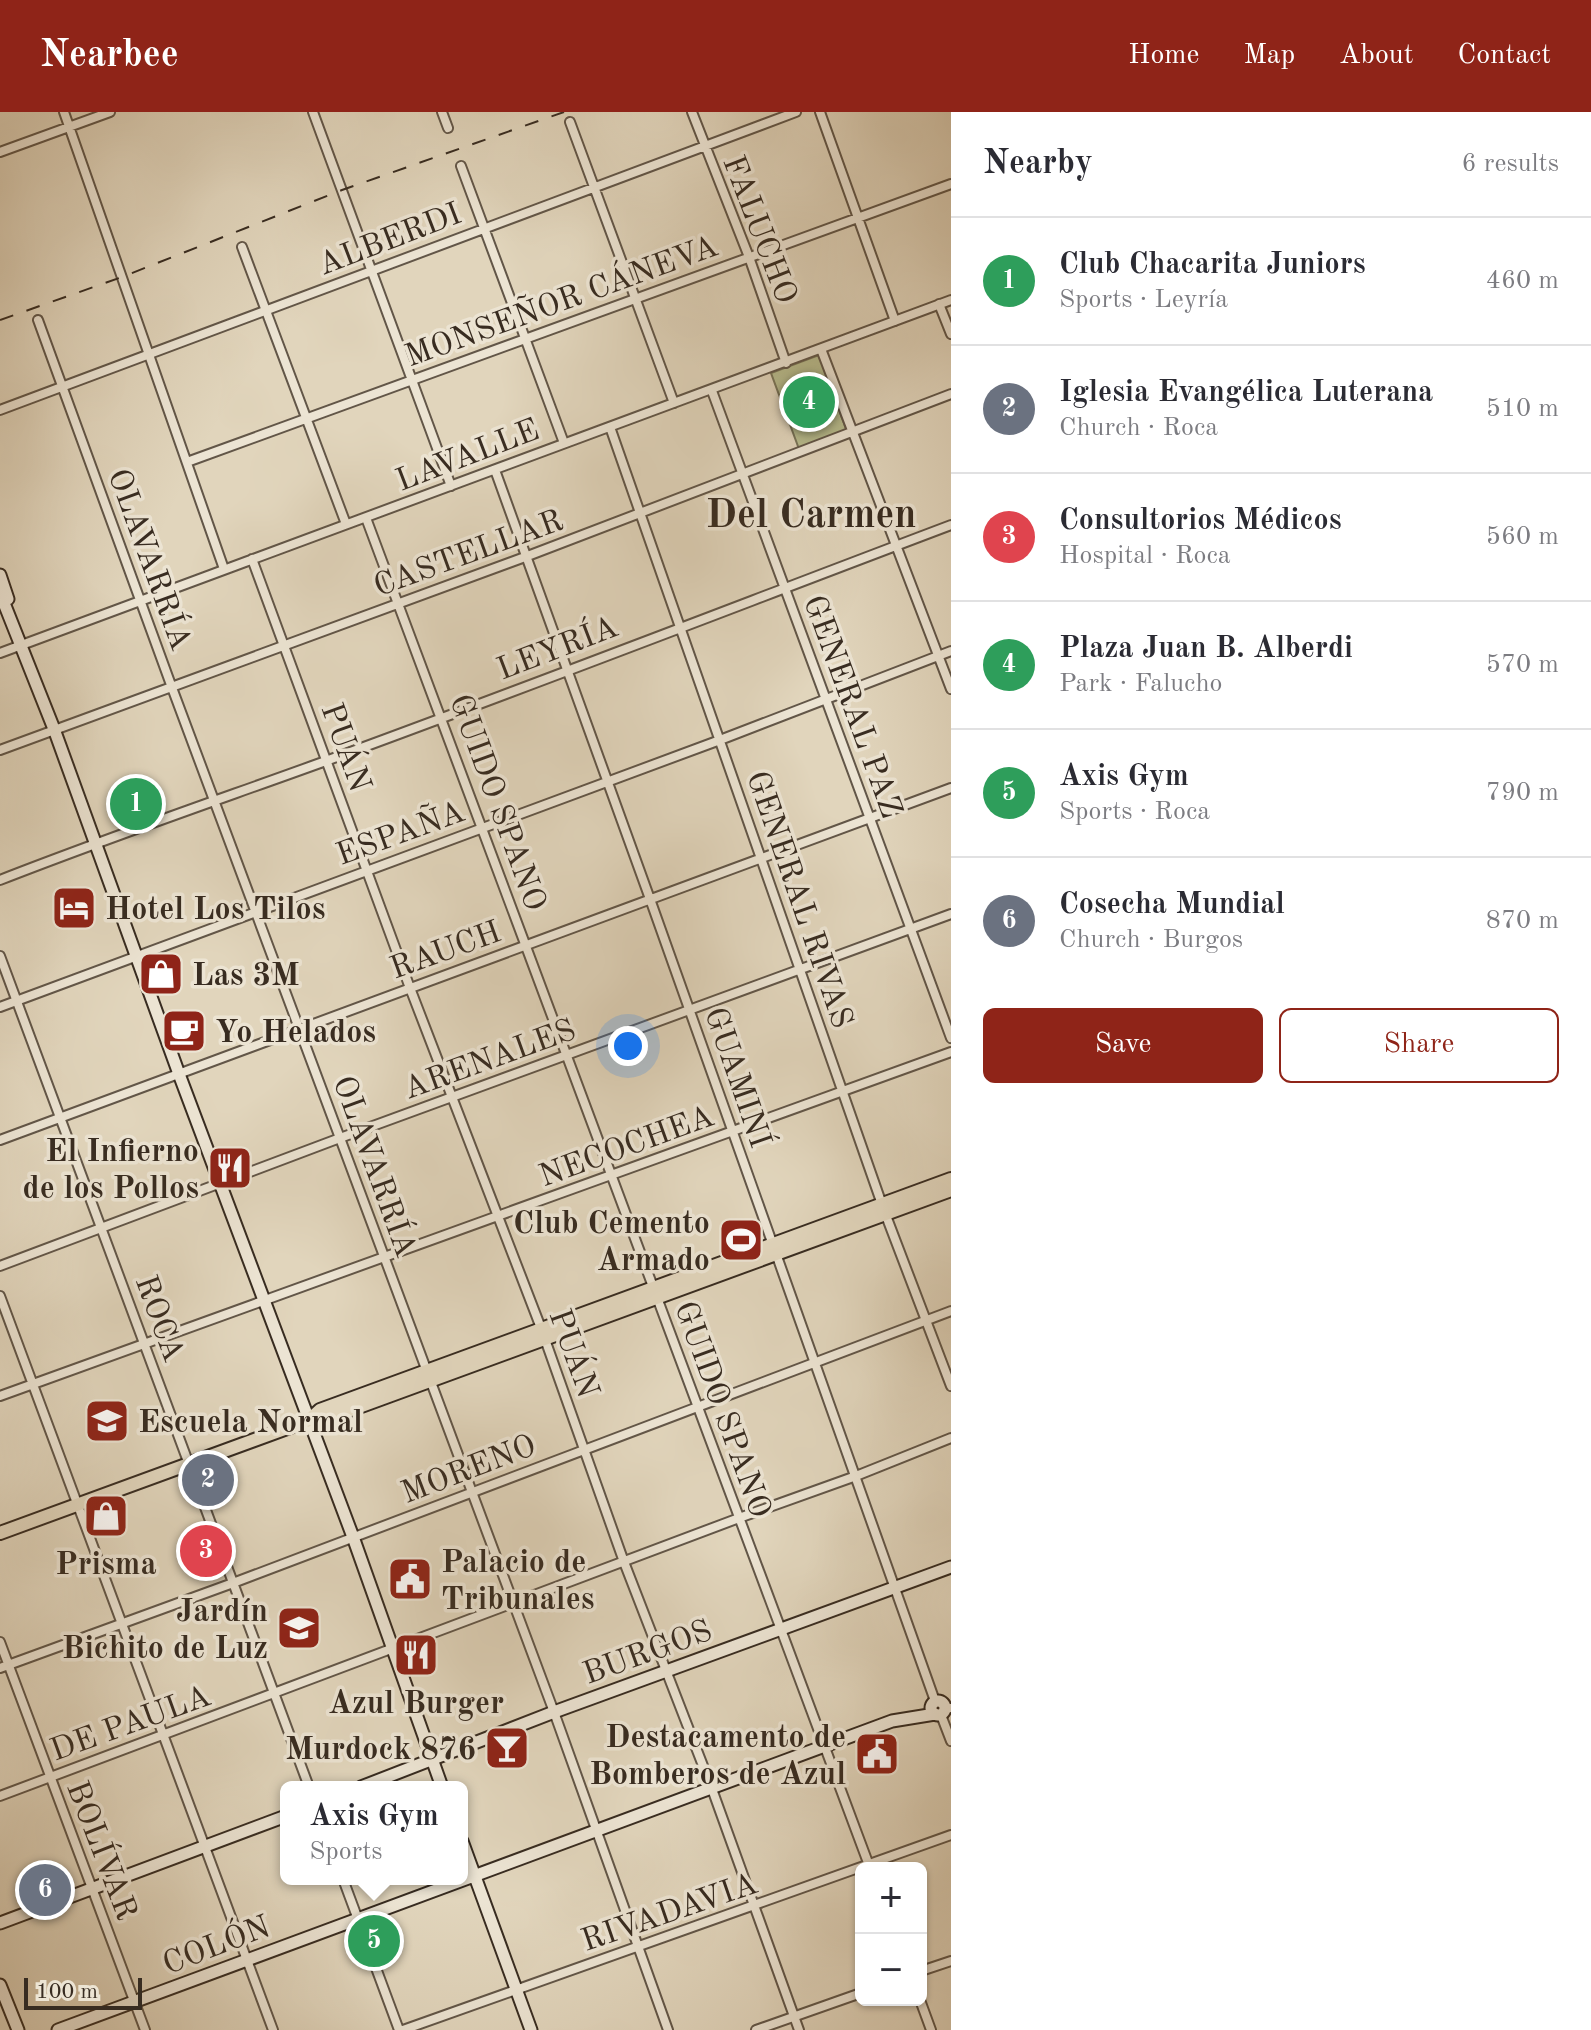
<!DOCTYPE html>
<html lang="en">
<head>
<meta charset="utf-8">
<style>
  :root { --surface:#fff; --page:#f2f2f3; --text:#2b2b33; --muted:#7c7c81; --line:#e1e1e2; --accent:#8f2418 }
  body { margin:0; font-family:"Old Standard TT",serif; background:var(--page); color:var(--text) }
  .controls { position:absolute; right:24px; bottom:24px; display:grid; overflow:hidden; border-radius:12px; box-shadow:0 2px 6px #0004 }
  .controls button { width:72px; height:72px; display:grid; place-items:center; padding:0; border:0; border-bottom:2px solid var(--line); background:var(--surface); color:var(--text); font:40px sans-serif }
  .scale { position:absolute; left:24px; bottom:20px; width:118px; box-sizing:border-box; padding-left:8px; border:4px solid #382c21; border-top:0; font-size:22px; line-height:28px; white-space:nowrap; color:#382c21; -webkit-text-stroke:6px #ece4d3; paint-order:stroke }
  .you { position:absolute; left:628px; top:934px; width:28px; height:28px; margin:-20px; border:6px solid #fff; border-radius:50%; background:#1a73e8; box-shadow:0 0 0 12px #1a73e833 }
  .badge { display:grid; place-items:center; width:52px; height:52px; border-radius:50%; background:var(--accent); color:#fff; font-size:26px; font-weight:700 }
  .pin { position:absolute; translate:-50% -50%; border:4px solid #fff; box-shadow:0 2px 8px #0006 }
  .popup { position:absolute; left:280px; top:1669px; width:188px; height:104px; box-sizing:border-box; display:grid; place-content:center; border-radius:12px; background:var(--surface); filter:drop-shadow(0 2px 6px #0005); font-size:26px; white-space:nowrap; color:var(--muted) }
  .popup b { font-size:30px; color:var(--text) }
  .popup::after { content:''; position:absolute; left:50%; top:100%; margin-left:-16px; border:16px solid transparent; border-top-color:var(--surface) }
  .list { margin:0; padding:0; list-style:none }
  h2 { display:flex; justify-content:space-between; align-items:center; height:104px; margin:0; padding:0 32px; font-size:34px }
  h2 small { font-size:26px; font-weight:400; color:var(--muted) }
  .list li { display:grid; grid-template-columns:52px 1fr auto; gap:24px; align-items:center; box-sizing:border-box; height:128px; padding:0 32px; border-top:2px solid var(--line) }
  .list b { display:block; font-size:30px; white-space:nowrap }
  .list p { margin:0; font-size:26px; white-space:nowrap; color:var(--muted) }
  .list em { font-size:26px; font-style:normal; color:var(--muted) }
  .actions { display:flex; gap:16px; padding:24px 32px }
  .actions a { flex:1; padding:18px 0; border:2px solid var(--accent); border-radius:12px; text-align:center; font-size:28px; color:var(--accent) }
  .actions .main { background:var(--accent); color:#fff }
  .map { position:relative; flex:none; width:951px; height:1918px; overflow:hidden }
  header { display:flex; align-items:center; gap:48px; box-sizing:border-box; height:112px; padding:0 40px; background:var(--accent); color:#fff }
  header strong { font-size:38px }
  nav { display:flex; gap:44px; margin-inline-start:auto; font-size:28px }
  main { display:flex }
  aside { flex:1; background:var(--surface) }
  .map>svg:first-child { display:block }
  .green { fill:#b7bc8e; stroke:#787458; stroke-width:2 }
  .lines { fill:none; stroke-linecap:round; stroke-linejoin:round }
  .street-casing { stroke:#625648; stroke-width:12 }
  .secondary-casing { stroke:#382c21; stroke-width:15 }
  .primary-casing { stroke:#382c21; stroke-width:16 }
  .street { stroke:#ece4d3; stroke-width:8 }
  .secondary { stroke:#ece4d3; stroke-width:11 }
  .primary { stroke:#e1d5bc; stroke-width:12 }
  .rail { stroke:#382c21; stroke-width:2; stroke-dasharray:14 14; stroke-linecap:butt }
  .labels { text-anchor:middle; stroke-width:7; stroke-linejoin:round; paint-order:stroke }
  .street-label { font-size:32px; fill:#382c21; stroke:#ece4d3 }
  .poi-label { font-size:32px; font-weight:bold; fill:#382c21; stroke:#ece4d3; text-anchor:start }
  .district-label { font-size:40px; font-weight:bold; fill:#382c21; stroke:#ece4d3 }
</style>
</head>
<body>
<header>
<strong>Nearbee</strong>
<nav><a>Home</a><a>Map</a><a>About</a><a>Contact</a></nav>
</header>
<main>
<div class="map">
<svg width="951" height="1918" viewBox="0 0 951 1918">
  <rect width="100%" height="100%" fill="#e1d5bc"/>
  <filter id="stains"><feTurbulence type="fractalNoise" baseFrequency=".0025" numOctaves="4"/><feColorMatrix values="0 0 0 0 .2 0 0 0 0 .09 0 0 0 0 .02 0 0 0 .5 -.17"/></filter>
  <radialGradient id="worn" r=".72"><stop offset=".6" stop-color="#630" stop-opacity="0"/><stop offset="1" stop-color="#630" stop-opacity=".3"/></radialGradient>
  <path class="green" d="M 819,243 L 847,320 L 799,337 L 771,261 Z"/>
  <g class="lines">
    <g class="street-casing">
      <path id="street" d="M 64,0 L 224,457
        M 313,0 L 451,374
        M 442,0 L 448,16
        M 692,0 L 749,145 L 786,251
        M 820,0 L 895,209
        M 570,10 L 674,291
        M 0,40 L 110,0
        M 461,54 L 564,331
        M 242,135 L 346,412
        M 939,192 L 951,222
        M 38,208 L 171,573 L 554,1600 L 668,1918
        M 821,237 L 951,577
        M 712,279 L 951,926
        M 0,298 L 796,0
        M 610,315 L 885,1101 L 951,1274
        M 187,350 L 951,72
        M 495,358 L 650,787 L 935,1589
        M 366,406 L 870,1756
        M 252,447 L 410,876 L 541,1216 L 624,1450 L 712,1677 L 799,1918
        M 0,541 L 951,188
        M 0,638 L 525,445 L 951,282
        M 0,768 C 107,726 215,689 323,650 C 534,573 742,492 951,413
        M 0,844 L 309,1675
        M 0,895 L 720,628 L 951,539
        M 0,1028 L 951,676
        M 0,1154 L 340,1026 L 951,802
        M 0,1184 L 273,1918
        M 0,1284 L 951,940
        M 0,1530 L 145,1918
        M 0,1556 L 233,1471 L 951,1199
        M 945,1597 L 951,1596
        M 941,1603 L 951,1629
        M 0,1684 L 739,1406 L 856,1364 L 951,1326
        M 343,1767 L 399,1918
        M 921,1859 L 951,1849
        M 920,1888 L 931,1918
        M 403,1918 L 951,1723
        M 756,1918 L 861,1881"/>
    </g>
    <g class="secondary-casing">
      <path id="secondary" d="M 0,463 L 8,487
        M 0,481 L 54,617 L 179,962 L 353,1425 L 442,1675
        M931 1596a7 7 0 1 1 14 0a7 7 0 1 1-14 0Z
        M 361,1675 L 554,1600 L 951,1455
        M 462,1729 L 531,1918
        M 0,1811 L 286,1704
        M 0,1873 L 18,1918
        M 58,1918 L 892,1609 L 935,1602"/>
    </g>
    <g class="primary-casing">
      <path id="primary" d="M 309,1308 L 320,1298 L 951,1067
        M 0,1421 L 309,1308 L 323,1308 L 951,1078"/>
    </g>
    <use href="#street" class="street"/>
    <use href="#secondary" class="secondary"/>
    <use href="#primary" class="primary"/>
    <path class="rail" d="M 0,208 L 122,165 L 342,78 L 564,0"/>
  </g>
  <defs>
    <g id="hotel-square" transform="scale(2.3)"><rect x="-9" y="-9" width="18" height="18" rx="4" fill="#8f2418" stroke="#ece4d3"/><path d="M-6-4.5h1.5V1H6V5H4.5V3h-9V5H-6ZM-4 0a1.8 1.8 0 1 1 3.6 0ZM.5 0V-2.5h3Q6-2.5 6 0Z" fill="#fff"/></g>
    <g id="shop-square" transform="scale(2.3)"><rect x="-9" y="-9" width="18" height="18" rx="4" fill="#8f2418" stroke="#ece4d3"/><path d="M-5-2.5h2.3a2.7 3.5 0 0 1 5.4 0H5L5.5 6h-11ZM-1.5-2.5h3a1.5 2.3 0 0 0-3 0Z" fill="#fff"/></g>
    <g id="cafe-square" transform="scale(2.3)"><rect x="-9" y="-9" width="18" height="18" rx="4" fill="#8f2418" stroke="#ece4d3"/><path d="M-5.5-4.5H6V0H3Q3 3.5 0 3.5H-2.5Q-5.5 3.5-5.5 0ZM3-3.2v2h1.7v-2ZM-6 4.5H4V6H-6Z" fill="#fff"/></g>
    <g id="restaurant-square" transform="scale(2.3)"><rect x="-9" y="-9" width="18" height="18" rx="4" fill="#8f2418" stroke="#ece4d3"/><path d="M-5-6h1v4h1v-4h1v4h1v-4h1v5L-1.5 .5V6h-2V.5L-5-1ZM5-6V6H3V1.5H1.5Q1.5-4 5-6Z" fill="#fff"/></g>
    <g id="stadium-square" transform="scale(2.3)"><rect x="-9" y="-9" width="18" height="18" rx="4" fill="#8f2418" stroke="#ece4d3"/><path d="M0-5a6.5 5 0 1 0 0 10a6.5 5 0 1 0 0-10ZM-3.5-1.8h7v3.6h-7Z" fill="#fff"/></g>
    <g id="school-square" transform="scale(2.3)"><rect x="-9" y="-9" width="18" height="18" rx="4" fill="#8f2418" stroke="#ece4d3"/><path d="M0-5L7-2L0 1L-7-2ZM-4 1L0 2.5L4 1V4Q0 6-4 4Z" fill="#fff"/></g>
    <g id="civic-square" transform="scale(2.3)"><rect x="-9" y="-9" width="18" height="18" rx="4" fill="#8f2418" stroke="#ece4d3"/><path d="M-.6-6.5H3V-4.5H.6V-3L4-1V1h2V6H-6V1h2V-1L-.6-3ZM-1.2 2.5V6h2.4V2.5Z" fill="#fff"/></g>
    <g id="bar-square" transform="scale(2.3)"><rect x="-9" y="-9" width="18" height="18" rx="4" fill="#8f2418" stroke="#ece4d3"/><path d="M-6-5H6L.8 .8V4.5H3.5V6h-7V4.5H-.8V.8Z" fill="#fff"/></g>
  </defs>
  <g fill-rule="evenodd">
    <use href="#hotel-square" x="74" y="796"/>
    <use href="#shop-square" x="161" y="862"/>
    <use href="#cafe-square" x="184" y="919"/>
    <use href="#restaurant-square" x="230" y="1056"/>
    <use href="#stadium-square" x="741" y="1128"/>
    <use href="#school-square" x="107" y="1309"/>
    <use href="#shop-square" x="106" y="1404"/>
    <use href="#civic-square" x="410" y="1467"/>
    <use href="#school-square" x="299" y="1516"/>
    <use href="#restaurant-square" x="416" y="1543"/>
    <use href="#bar-square" x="507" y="1636"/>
    <use href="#civic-square" x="877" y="1642"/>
  </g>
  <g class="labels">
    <g class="street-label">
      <text transform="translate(761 117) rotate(69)" y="11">FALUCHO</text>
      <text transform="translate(389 126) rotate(-21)" y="11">ALBERDI</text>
      <text transform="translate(561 188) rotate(-20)" y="11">MONSEÑOR CÁNEVA</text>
      <text transform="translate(467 342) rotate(-21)" y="11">LAVALLE</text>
      <text transform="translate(468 440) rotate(-20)" y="11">CASTELLAR</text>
      <text transform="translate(151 447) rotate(70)" y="11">OLAVARRÍA</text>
      <text transform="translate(557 535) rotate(-21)" y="11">LEYRÍA</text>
      <text transform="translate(854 594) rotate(70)" y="11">GENERAL PAZ</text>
      <text transform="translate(347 635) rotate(70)" y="11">PUÁN</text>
      <text transform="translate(499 690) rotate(70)" y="11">GUIDO SPANO</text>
      <text transform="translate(400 720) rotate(-20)" y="11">ESPAÑA</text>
      <text transform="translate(801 787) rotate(71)" y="11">GENERAL RIVAS</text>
      <text transform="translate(445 837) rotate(-20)" y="11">RAUCH</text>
      <text transform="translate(489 946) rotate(-20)" y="11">ARENALES</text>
      <text transform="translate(739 965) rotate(71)" y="11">GUAMINÍ</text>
      <text transform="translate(626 1033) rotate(-20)" y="11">NECOCHEA</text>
      <text transform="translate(376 1054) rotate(70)" y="11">OLAVARRÍA</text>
      <text transform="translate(161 1206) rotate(70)" y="11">ROCA</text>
      <text transform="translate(575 1241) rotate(70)" y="11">PUÁN</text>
      <text transform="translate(724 1297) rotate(70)" y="11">GUIDO SPANO</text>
      <text transform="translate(468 1356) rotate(-21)" y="11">MORENO</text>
      <text transform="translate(647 1539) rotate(-20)" y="11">BURGOS</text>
      <text transform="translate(130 1610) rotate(-20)" y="11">DE PAULA</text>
      <text transform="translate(103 1738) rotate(69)" y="11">BOLÍVAR</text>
      <text transform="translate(669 1799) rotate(-19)" y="11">RIVADAVIA</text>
      <text transform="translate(216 1832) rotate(-21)" y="11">COLÓN</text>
    </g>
    <g class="poi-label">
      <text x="105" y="807">Hotel Los Tilos</text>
      <text x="192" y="873">Las 3M</text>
      <text x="215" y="930">Yo Helados</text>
      <text x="199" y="1049" text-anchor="end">El Infierno<tspan x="199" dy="37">de los Pollos</tspan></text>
      <text x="710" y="1121" text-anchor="end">Club Cemento<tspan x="710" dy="37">Armado</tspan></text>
      <text x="138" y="1320">Escuela Normal</text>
      <text x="441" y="1460">Palacio de<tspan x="441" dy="37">Tribunales</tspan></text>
      <text x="106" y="1462" text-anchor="middle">Prisma</text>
      <text x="268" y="1509" text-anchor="end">Jardín<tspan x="268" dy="37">Bichito de Luz</tspan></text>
      <text x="416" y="1601" text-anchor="middle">Azul Burger</text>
      <text x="846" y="1635" text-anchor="end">Destacamento de<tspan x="846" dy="37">Bomberos de Azul</tspan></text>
      <text x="476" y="1647" text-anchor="end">Murdock 876</text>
    </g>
    <g class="district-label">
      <text x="811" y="415">Del Carmen</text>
    </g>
  </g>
  <rect width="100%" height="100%" filter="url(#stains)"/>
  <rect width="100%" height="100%" fill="url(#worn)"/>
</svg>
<div class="controls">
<button>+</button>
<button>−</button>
</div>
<div class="scale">100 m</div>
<div class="you"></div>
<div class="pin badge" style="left:136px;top:692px;background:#2e9e5b">1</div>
<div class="pin badge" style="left:208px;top:1368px;background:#6b7280">2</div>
<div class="pin badge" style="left:206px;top:1439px;background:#e0444e">3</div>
<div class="pin badge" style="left:809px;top:290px;background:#2e9e5b">4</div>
<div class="pin badge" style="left:374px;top:1829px;background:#2e9e5b">5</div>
<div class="popup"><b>Axis Gym</b>Sports</div>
<div class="pin badge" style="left:45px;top:1778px;background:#6b7280">6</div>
</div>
<aside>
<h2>Nearby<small>6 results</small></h2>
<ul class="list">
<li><span class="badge" style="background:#2e9e5b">1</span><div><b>Club Chacarita Juniors</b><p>Sports · Leyría</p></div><em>460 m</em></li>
<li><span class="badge" style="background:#6b7280">2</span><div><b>Iglesia Evangélica Luterana</b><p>Church · Roca</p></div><em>510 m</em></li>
<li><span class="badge" style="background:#e0444e">3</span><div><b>Consultorios Médicos</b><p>Hospital · Roca</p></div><em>560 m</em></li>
<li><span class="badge" style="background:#2e9e5b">4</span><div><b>Plaza Juan B. Alberdi</b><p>Park · Falucho</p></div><em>570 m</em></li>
<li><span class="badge" style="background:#2e9e5b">5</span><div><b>Axis Gym</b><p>Sports · Roca</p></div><em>790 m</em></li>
<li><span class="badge" style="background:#6b7280">6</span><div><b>Cosecha Mundial</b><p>Church · Burgos</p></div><em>870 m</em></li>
</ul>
<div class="actions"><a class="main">Save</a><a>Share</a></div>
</aside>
</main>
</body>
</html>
